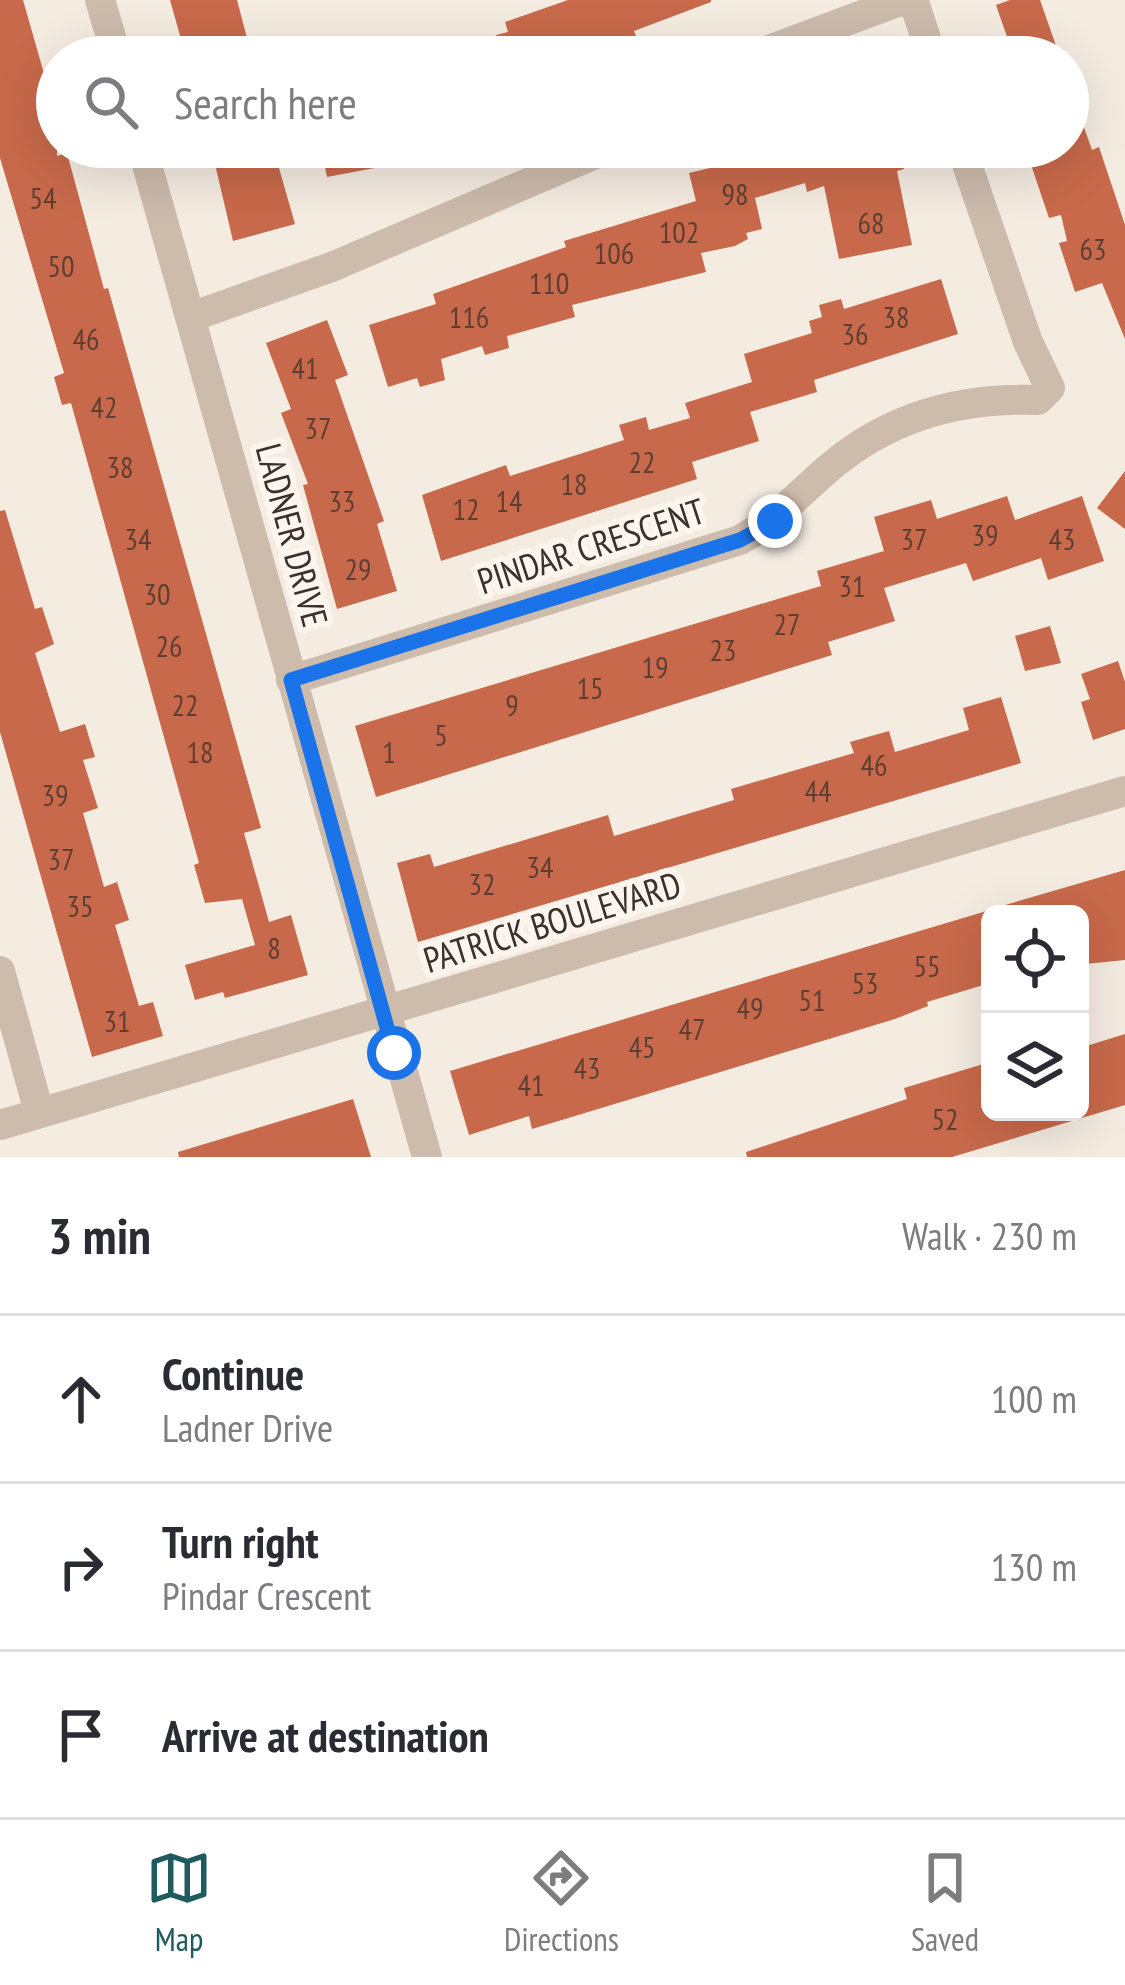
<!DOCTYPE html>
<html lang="en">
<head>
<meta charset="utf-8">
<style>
  :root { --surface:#fff; --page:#f7f7f7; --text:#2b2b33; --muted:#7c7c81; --line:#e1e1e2; --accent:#1f5a5e }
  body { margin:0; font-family:"PT Sans Narrow",sans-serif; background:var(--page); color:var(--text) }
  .controls { position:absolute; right:36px; bottom:36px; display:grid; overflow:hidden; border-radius:18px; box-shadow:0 12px 48px #0002 }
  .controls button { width:108px; height:108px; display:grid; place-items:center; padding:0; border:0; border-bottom:3px solid var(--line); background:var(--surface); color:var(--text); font:60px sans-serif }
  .stop { position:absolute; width:36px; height:36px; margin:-27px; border:9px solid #1a73e8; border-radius:50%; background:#fff }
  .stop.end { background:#1a73e8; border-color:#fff; box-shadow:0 3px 12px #0008 }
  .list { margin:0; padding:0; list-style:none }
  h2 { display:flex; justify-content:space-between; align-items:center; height:156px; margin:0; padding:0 48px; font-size:51px }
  h2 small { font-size:39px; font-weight:400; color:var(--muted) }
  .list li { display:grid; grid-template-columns:78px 1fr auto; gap:36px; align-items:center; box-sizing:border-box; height:168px; padding:0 48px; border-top:3px solid var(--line) }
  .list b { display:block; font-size:45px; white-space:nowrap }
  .list p { margin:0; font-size:39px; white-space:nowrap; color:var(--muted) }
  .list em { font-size:39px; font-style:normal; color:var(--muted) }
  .icon { flex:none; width:66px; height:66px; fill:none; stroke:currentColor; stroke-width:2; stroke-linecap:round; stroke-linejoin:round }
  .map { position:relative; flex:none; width:1125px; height:1157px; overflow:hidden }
  .search { position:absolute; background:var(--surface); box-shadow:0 12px 48px #0002; left:36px; right:36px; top:36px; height:132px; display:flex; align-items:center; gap:30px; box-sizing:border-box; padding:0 42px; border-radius:66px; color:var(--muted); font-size:45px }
  .sheet { height:660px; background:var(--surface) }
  nav { display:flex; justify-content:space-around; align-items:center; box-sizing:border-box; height:168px; border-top:3px solid var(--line); background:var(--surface); font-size:33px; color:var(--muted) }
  nav a { display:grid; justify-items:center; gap:6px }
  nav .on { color:var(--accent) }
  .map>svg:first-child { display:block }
  .building { fill:#c8694b }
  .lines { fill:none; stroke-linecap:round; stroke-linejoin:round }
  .minor { stroke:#cdbbac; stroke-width:30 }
  .route { stroke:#1a73e8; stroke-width:15 }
  .labels { text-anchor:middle; stroke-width:12; stroke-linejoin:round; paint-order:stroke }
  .number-label { font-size:30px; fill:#5e3e33 }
  .street-label { font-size:36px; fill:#3b302b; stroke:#fbf5ee }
</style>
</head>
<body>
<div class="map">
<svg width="1125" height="1157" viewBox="0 0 1125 1157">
  <rect width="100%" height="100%" fill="#f4ebe1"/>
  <path class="building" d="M 0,0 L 23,0 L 57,119 L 57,156 L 67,153 L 104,289 L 108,288 L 261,828 L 244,833 L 269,922 L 291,915 L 308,975 L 225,998 L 223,992 L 195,1000 L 185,965 L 255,945 L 242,899 L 205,903 L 194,865 L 199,863 L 71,403 L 62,405 L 54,377 L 64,373 L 0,158 Z
    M 170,0 L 237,0 L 252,57 L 186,57 Z
    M 568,0 L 711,0 L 711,2 L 634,31 L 638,41 L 595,57 L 504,57 L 496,35 L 508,32 L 505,22 Z
    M 1010,0 L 1040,0 L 1060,57 L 1014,57 L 996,5 Z
    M 1071,91 L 1092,150 L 1099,147 L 1125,225 L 1125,339 L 1102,283 L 1075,292 L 1059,243 L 1067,241 L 1061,215 L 1049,218 L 1025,147 L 1068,147 Z
    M 211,147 L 273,147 L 295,224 L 233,241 Z
    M 321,147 L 377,147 L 380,167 L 327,177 Z
    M 763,147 L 897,147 L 904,169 L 897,171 L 912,245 L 839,259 L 824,186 L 807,192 L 805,183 L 755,198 L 762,229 L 746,233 L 748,239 L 735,246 L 701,253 L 706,272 L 572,305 L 575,317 L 507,336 L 509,348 L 485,355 L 482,346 L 441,359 L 445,380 L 420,387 L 417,378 L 388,387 L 369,325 L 436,304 L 433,294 L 566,247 L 564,241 L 696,201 L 689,173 L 765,155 Z
    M 941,279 L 958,334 L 814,380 L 817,392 L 750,412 L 759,441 L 692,462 L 697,479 L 441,561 L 422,495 L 506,465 L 510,476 L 624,440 L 619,425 L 646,417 L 649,430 L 690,418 L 685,403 L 752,382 L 744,354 L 812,333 L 809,321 L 822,317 L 819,305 L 841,299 L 844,309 Z
    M 327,320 L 348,375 L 335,380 L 384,521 L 377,524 L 397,591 L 337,609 L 303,485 L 308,484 L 281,413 L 291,409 L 266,343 Z
    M 1125,471 L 1125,529 L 1097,508 Z
    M 1007,496 L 1015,520 L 1082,496 L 1104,561 L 1048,580 L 1041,558 L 973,581 L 966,563 L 884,588 L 895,621 L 828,642 L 832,655 L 376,797 L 355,726 L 821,586 L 817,571 L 884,551 L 874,517 L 931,500 L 937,519 Z
    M 5,510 L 35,609 L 42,607 L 54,644 L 35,653 L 60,732 L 85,724 L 95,757 L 83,760 L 98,808 L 83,813 L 104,887 L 117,882 L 129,920 L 115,925 L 139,1006 L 153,1002 L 163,1036 L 92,1057 L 0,732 L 0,511 Z
    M 1050,626 L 1061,663 L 1025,671 L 1015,636 Z
    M 1118,661 L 1125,682 L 1125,729 L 1093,740 L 1081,702 L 1090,699 L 1081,674 Z
    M 1001,697 L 1021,763 L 418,942 L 397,863 L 430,854 L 434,867 L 608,815 L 614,836 L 734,800 L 731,789 L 854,753 L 850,742 L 889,731 L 895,752 L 969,730 L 963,708 Z
    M 1125,870 L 1125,960 L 1085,964 L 1080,914 L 996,914 L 995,908 Z
    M 990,910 L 990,983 L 927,1002 L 928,1006 L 895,1019 L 532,1129 L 529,1116 L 469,1135 L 450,1071 Z
    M 1125,1034 L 1125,1105 L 952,1157 L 747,1157 L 746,1152 L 907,1099 L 904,1088 L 990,1062 L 990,1112 L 1080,1112 L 1080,1048 Z
    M 353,1099 L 371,1157 L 179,1157 L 178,1152 Z"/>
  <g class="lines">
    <path class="minor" d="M 100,0 L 117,57
      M 750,57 L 900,1 L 915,5 L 932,57
      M 142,147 L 427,1157
      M 191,317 L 334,266 L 612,147
      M 291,680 L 740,540 C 778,519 802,490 835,463 C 894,415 962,397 1038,400 L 1050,388 L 1028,342 L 961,147
      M 0,971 L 39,1112
      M 0,1125 L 1125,791"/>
  </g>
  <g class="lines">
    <path class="route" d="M 394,1053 L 291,680 L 740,540 L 775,521"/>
  </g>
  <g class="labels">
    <g class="number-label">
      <text x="735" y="205">98</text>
      <text x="43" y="209">54</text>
      <text x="871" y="234">68</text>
      <text x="679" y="243">102</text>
      <text x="1093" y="260">63</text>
      <text x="614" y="264">106</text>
      <text x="61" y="277">50</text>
      <text x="549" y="294">110</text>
      <text x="469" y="328">116</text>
      <text x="896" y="328">38</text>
      <text x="855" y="345">36</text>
      <text x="86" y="350">46</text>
      <text x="305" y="379">41</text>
      <text x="104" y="418">42</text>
      <text x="318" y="439">37</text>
      <text x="642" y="473">22</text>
      <text x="120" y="478">38</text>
      <text x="574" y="495">18</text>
      <text x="342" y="512">33</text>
      <text x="509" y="512">14</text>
      <text x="466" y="520">12</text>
      <text x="985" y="546">39</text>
      <text x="138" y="550">34</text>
      <text x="914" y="550">37</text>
      <text x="1062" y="550">43</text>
      <text x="358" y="580">29</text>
      <text x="852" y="597">31</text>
      <text x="157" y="605">30</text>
      <text x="787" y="635">27</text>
      <text x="169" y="657">26</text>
      <text x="723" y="661">23</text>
      <text x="655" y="678">19</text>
      <text x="590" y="699">15</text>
      <text x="185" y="716">22</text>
      <text x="512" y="716">9</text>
      <text x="441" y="746">5</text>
      <text x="200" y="763">18</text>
      <text x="389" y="763">1</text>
      <text x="874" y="776">46</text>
      <text x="818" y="802">44</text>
      <text x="55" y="806">39</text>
      <text x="61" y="870">37</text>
      <text x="540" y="878">34</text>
      <text x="482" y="895">32</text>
      <text x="80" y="917">35</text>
      <text x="274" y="959">8</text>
      <text x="927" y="977">55</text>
      <text x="865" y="994">53</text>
      <text x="812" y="1011">51</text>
      <text x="750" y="1019">49</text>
      <text x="117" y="1032">31</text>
      <text x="692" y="1040">47</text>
      <text x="642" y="1058">45</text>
      <text x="587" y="1079">43</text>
      <text x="531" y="1096">41</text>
      <text x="945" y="1130">52</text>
    </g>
    <g class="street-label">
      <text transform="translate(292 535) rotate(75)" y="13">LADNER DRIVE</text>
      <text transform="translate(591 546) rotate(-18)" y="13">PINDAR CRESCENT</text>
      <text transform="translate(552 922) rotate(-17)" y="13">PATRICK BOULEVARD</text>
    </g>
  </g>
</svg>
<div class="controls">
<button><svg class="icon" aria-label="locate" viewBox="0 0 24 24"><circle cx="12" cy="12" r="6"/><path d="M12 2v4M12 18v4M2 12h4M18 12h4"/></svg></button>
<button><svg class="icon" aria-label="layers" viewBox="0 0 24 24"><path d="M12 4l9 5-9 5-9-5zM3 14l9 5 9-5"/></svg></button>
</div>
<div class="stop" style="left:394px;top:1053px"></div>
<div class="stop end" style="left:775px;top:521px"></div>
<div class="search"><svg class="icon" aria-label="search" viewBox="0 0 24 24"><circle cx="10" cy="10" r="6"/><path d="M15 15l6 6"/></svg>Search here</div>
</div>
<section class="sheet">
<h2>3 min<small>Walk · 230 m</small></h2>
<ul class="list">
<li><svg class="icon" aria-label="ahead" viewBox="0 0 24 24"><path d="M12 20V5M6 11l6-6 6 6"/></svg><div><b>Continue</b><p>Ladner Drive</p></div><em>100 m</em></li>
<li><svg class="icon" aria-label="right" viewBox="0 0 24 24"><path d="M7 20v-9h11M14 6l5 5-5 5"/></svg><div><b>Turn right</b><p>Pindar Crescent</p></div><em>130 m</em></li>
<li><svg class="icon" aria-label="arrive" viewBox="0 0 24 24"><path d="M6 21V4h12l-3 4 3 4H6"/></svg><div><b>Arrive at destination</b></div></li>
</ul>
</section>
<nav>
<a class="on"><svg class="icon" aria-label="map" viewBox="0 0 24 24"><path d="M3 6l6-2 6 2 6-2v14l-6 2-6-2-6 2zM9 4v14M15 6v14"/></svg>Map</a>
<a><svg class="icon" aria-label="directions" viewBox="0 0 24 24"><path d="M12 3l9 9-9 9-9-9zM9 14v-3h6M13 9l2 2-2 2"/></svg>Directions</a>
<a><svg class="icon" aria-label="saved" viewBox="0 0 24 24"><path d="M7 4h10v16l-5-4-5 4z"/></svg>Saved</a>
</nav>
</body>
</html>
